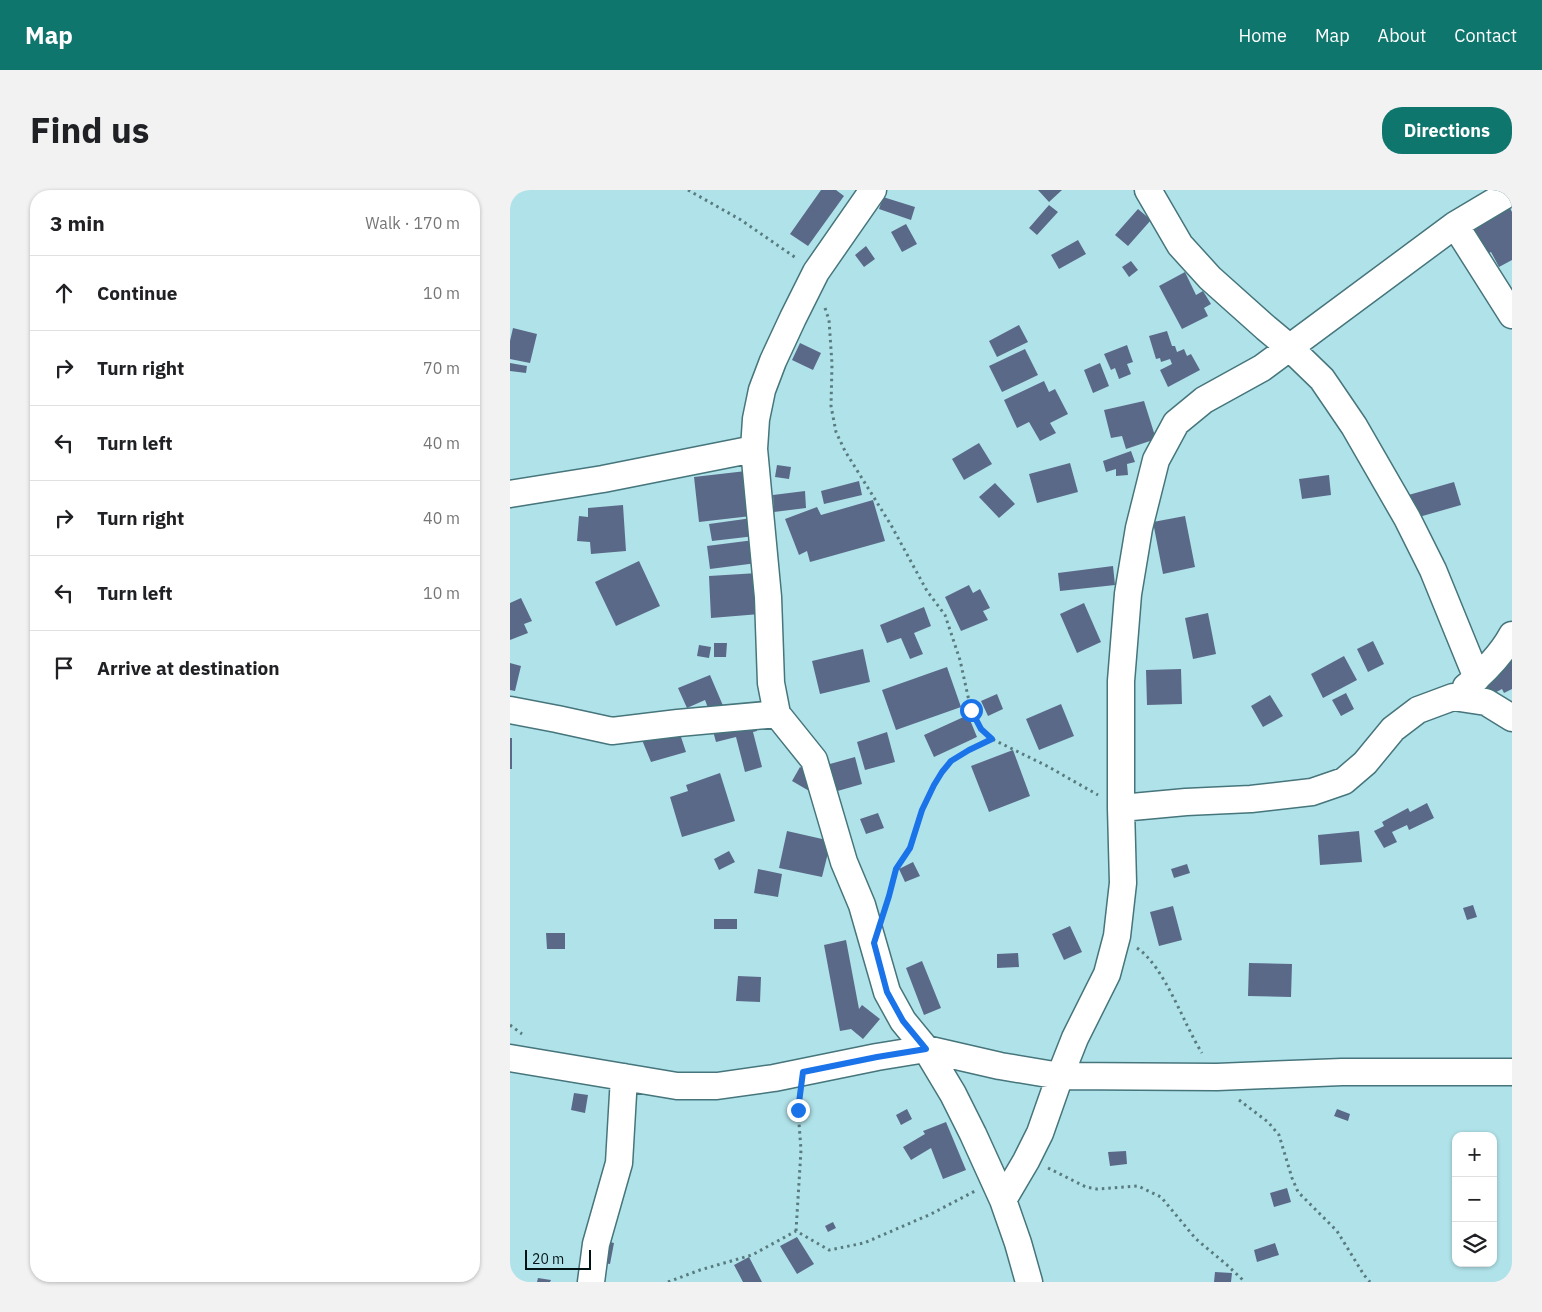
<!DOCTYPE html>
<html lang="en">
<head>
<meta charset="utf-8">
<style>
  :root { --surface:#fff; --page:#f2f2f2; --text:#202124; --muted:#757577; --line:#e0e0e0; --accent:#0f766e }
  body { margin:0; font-family:"IBM Plex Sans",sans-serif; background:var(--page); color:var(--text) }
  .controls { position:absolute; right:15px; bottom:15px; display:grid; overflow:hidden; border-radius:10px; box-shadow:0 1px 4px #0004 }
  .controls button { width:45px; height:45px; display:grid; place-items:center; padding:0; border:0; border-bottom:1px solid var(--line); background:var(--surface); color:var(--text); font:25px sans-serif }
  .scale { position:absolute; left:15px; bottom:12px; width:66px; box-sizing:border-box; padding-left:5px; border:2px solid #011214; border-top:0; font-size:14px; line-height:18px; white-space:nowrap; color:#011214; -webkit-text-stroke:4px #b0e2e9; paint-order:stroke }
  .stop { position:absolute; width:15px; height:15px; margin:-11px; border:4px solid #1a73e8; border-radius:50%; background:#fff }
  .stop.end { background:#1a73e8; border-color:#fff; box-shadow:0 1px 5px #0008 }
  .list { margin:0; padding:0; list-style:none }
  h2 { display:flex; justify-content:space-between; align-items:center; height:65px; margin:0; padding:0 20px; font-size:21px }
  h2 small { font-size:16px; font-weight:400; color:var(--muted) }
  .list li { display:grid; grid-template-columns:32px 1fr auto; gap:15px; align-items:center; box-sizing:border-box; height:75px; padding:0 20px; border-top:1px solid var(--line) }
  .list b { display:block; font-size:19px; white-space:nowrap }
  .list em { font-size:16px; font-style:normal; color:var(--muted) }
  .icon { flex:none; width:28px; height:28px; fill:none; stroke:currentColor; stroke-width:2; stroke-linecap:round; stroke-linejoin:round }
  .map { position:relative; flex:none; width:1002px; height:1092px; overflow:hidden; border-radius:20px }
  header { display:flex; align-items:center; gap:30px; box-sizing:border-box; height:70px; padding:0 25px; background:var(--accent); color:#fff }
  header strong { font-size:24px }
  nav { display:flex; gap:28px; margin-inline-start:auto; font-size:18px }
  .intro { display:flex; align-items:center; justify-content:space-between; box-sizing:border-box; height:120px; padding:0 30px }
  h1 { margin:0; font-size:35px }
  .button { padding:12px 22px; border-radius:20px; background:var(--accent); color:#fff; font-size:18px; font-weight:700 }
  main { display:flex; gap:30px; padding:0 30px }
  aside { flex:1; background:var(--surface); border-radius:20px; box-shadow:0 1px 4px #0004 }
  .map>svg:first-child { display:block }
  .building { fill:#5b6988 }
  .lines { fill:none; stroke-linecap:round; stroke-linejoin:round }
  .minor-casing { stroke:#46757c; stroke-width:29 }
  .path { stroke:#597b7f; stroke-width:3; stroke-dasharray:2.5 4; stroke-linecap:butt }
  .minor { stroke:#fff; stroke-width:26 }
  .route { stroke:#1a73e8; stroke-width:6 }
</style>
</head>
<body>
<header>
<strong>Map</strong>
<nav><a>Home</a><a>Map</a><a>About</a><a>Contact</a></nav>
</header>
<div class="intro"><h1>Find us</h1><a class="button">Directions</a></div>
<main>
<aside>
<h2>3 min<small>Walk · 170 m</small></h2>
<ul class="list">
<li><svg class="icon" aria-label="ahead" viewBox="0 0 24 24"><path d="M12 20V5M6 11l6-6 6 6"/></svg><div><b>Continue</b></div><em>10 m</em></li>
<li><svg class="icon" aria-label="right" viewBox="0 0 24 24"><path d="M7 20v-9h11M14 6l5 5-5 5"/></svg><div><b>Turn right</b></div><em>70 m</em></li>
<li><svg class="icon" aria-label="left" viewBox="0 0 24 24"><path d="M17 20v-9H6M10 6l-5 5 5 5"/></svg><div><b>Turn left</b></div><em>40 m</em></li>
<li><svg class="icon" aria-label="right" viewBox="0 0 24 24"><path d="M7 20v-9h11M14 6l5 5-5 5"/></svg><div><b>Turn right</b></div><em>40 m</em></li>
<li><svg class="icon" aria-label="left" viewBox="0 0 24 24"><path d="M17 20v-9H6M10 6l-5 5 5 5"/></svg><div><b>Turn left</b></div><em>10 m</em></li>
<li><svg class="icon" aria-label="arrive" viewBox="0 0 24 24"><path d="M6 21V4h12l-3 4 3 4H6"/></svg><div><b>Arrive at destination</b></div></li>
</ul>
</aside>
<div class="map">
<svg width="1002" height="1092" viewBox="0 0 1002 1092">
  <rect width="100%" height="100%" fill="#b0e2e9"/>
  <path class="building" d="M 311,0 L 326,0 L 334,6 L 298,56 L 280,44 Z
    M 528,0 L 552,0 L 539,12 Z
    M 373,7 L 405,17 L 401,30 L 369,19 Z
    M 997,13 L 1002,22 L 1002,70 L 989,77 L 981,62 L 971,67 L 954,37 Z
    M 539,15 L 548,22 L 527,45 L 519,38 Z
    M 628,19 L 641,30 L 618,56 L 605,45 Z
    M 396,34 L 407,54 L 392,62 L 381,42 Z
    M 568,50 L 576,64 L 549,79 L 541,65 Z
    M 356,56 L 365,69 L 354,77 L 345,65 Z
    M 621,71 L 628,80 L 619,87 L 612,77 Z
    M 675,82 L 686,105 L 693,101 L 701,114 L 694,118 L 698,126 L 672,139 L 649,96 Z
    M 509,135 L 518,152 L 487,167 L 479,151 Z
    M 3,138 L 27,144 L 20,173 L 0,169 L 0,151 Z
    M 657,141 L 662,156 L 665,156 L 667,162 L 674,159 L 677,166 L 681,164 L 690,180 L 658,197 L 650,180 L 662,174 L 660,169 L 651,172 L 650,168 L 646,169 L 639,146 Z
    M 290,153 L 311,163 L 303,180 L 282,170 Z
    M 617,155 L 623,172 L 617,174 L 621,184 L 609,189 L 605,178 L 601,180 L 594,164 Z
    M 515,159 L 528,185 L 492,202 L 479,176 Z
    M 0,173 L 17,176 L 16,183 L 0,181 Z
    M 590,173 L 599,196 L 583,203 L 574,180 Z
    M 534,191 L 539,202 L 545,199 L 558,224 L 540,233 L 546,243 L 530,251 L 519,232 L 507,238 L 494,210 Z
    M 634,211 L 646,249 L 616,259 L 612,246 L 601,248 L 594,220 Z
    M 469,253 L 482,274 L 454,290 L 442,269 Z
    M 621,261 L 625,272 L 617,274 L 618,285 L 606,286 L 606,279 L 596,282 L 593,271 Z
    M 560,273 L 568,302 L 527,313 L 519,284 Z
    M 267,275 L 281,277 L 279,289 L 265,287 Z
    M 236,281 L 241,326 L 189,332 L 184,287 Z
    M 819,285 L 821,305 L 792,309 L 789,289 Z
    M 349,291 L 352,305 L 314,314 L 311,301 Z
    M 944,292 L 951,315 L 902,329 L 895,306 Z
    M 485,293 L 505,314 L 489,328 L 469,307 Z
    M 295,301 L 296,318 L 264,322 L 263,305 Z
    M 363,310 L 375,351 L 300,372 L 297,361 L 289,365 L 275,329 L 307,317 L 311,325 Z
    M 113,315 L 116,361 L 81,364 L 80,352 L 67,351 L 69,326 L 78,327 L 78,318 Z
    M 675,326 L 685,377 L 653,384 L 643,332 Z
    M 242,328 L 245,346 L 202,351 L 199,334 Z
    M 244,350 L 247,373 L 200,379 L 197,356 Z
    M 129,371 L 150,416 L 106,436 L 85,392 Z
    M 603,376 L 605,395 L 550,401 L 548,383 Z
    M 248,383 L 250,424 L 201,428 L 199,386 Z
    M 459,395 L 463,403 L 470,399 L 480,418 L 473,421 L 478,430 L 451,441 L 435,407 Z
    M 11,408 L 22,431 L 14,434 L 18,443 L 0,450 L 0,413 Z
    M 574,413 L 591,452 L 567,463 L 550,424 Z
    M 414,417 L 421,436 L 404,443 L 413,464 L 400,469 L 391,448 L 377,453 L 370,435 Z
    M 698,423 L 706,464 L 683,469 L 675,428 Z
    M 863,451 L 874,474 L 858,482 L 847,459 Z
    M 204,453 L 217,453 L 216,467 L 204,467 Z
    M 189,455 L 201,457 L 199,468 L 187,466 Z
    M 353,459 L 360,492 L 310,504 L 302,471 Z
    M 1002,464 L 1002,499 L 994,503 L 992,499 L 977,507 L 968,489 Z
    M 834,466 L 847,490 L 813,508 L 801,484 Z
    M 0,473 L 11,476 L 5,501 L 0,500 Z
    M 437,477 L 451,517 L 386,540 L 372,500 Z
    M 671,479 L 672,514 L 637,515 L 636,480 Z
    M 200,485 L 214,518 L 200,523 L 195,510 L 177,518 L 168,498 Z
    M 836,503 L 844,519 L 831,526 L 822,510 Z
    M 487,504 L 493,519 L 478,526 L 471,511 Z
    M 760,505 L 773,526 L 753,537 L 741,516 Z
    M 551,514 L 564,546 L 529,560 L 516,529 Z
    M 458,525 L 467,547 L 424,567 L 414,545 Z
    M 243,529 L 247,541 L 243,542 L 252,577 L 235,582 L 226,547 L 206,552 L 203,541 Z
    M 168,538 L 176,562 L 141,572 L 132,550 Z
    M 377,542 L 385,572 L 355,580 L 347,552 Z
    M 0,548 L 2,548 L 2,579 L 0,579 Z
    M 503,560 L 520,606 L 479,622 L 461,576 Z
    M 345,567 L 352,594 L 317,604 L 309,577 Z
    M 290,577 L 308,588 L 301,602 L 282,591 Z
    M 210,583 L 225,631 L 172,647 L 160,607 L 178,601 L 176,595 Z
    M 917,613 L 924,628 L 899,640 L 897,635 L 882,642 L 887,652 L 874,658 L 864,641 L 874,636 L 872,632 L 898,618 L 900,622 Z
    M 368,623 L 374,638 L 356,644 L 350,629 Z
    M 277,641 L 321,651 L 312,687 L 269,678 Z
    M 849,641 L 852,672 L 810,675 L 808,645 Z
    M 219,661 L 225,672 L 209,680 L 204,669 Z
    M 403,672 L 410,686 L 395,692 L 389,679 Z
    M 677,674 L 680,683 L 664,688 L 661,679 Z
    M 248,679 L 272,684 L 268,707 L 244,703 Z
    M 963,715 L 967,727 L 957,730 L 953,718 Z
    M 663,716 L 672,750 L 649,756 L 640,722 Z
    M 204,729 L 227,729 L 227,739 L 204,739 Z
    M 560,736 L 572,762 L 554,770 L 542,744 Z
    M 36,743 L 55,743 L 55,759 L 37,759 Z
    M 336,750 L 349,819 L 352,815 L 370,829 L 353,849 L 341,839 L 330,841 L 314,755 Z
    M 508,763 L 509,777 L 487,778 L 487,764 Z
    M 412,771 L 431,818 L 414,825 L 396,778 Z
    M 739,773 L 782,774 L 781,807 L 738,806 Z
    M 228,786 L 251,787 L 250,812 L 226,811 Z
    M 64,903 L 78,905 L 75,923 L 61,920 Z
    M 397,919 L 402,929 L 391,935 L 386,925 Z
    M 827,919 L 840,924 L 838,931 L 824,926 Z
    M 436,932 L 456,980 L 433,989 L 421,958 L 401,970 L 393,957 L 415,944 L 413,941 Z
    M 616,961 L 617,974 L 600,976 L 598,962 Z
    M 777,998 L 781,1012 L 764,1017 L 760,1003 Z
    M 323,1032 L 326,1038 L 318,1042 L 315,1036 Z
    M 287,1047 L 304,1074 L 287,1084 L 270,1056 Z
    M 92,1050 L 104,1053 L 100,1074 L 88,1072 Z
    M 765,1053 L 769,1065 L 747,1072 L 744,1060 Z
    M 239,1067 L 252,1092 L 233,1092 L 224,1075 Z
    M 705,1082 L 722,1083 L 721,1092 L 704,1092 Z
    M 28,1088 L 41,1090 L 40,1092 L 27,1092 Z"/>
  <g class="lines">
    <g class="minor-casing">
      <path id="minor" d="M 363,0 L 306,82 L 283,128 L 263,171 L 252,200 L 246,229 L 244,259 L 258,407 L 261,493 L 267,524 L 304,570 L 334,672 L 352,715 L 377,802 L 393,831 L 416,859 L 443,904 L 463,944 L 493,1010 L 508,1053 L 519,1092
        M 638,0 L 670,55 L 700,88 L 756,138 L 780,158 L 812,189 L 844,236 L 897,328 L 923,380 L 967,488
        M 945,35 L 1002,125
        M 0,304 L 93,289 L 244,259
        M 956,497 C 973,483 991,465 1002,445
        M 0,520 L 47,529 L 102,541 L 168,533 L 267,524
        M 611,618 L 676,612 L 741,609 L 802,602 L 834,591 L 855,573 L 883,539 L 908,520 L 943,507 L 976,512 L 1002,528
        M 0,868 L 167,896 L 207,896 L 264,888 L 367,867 L 416,859 L 490,876 L 550,886 L 707,887 L 832,882 L 1002,882
        M 493,1010 L 516,971 L 530,943 L 550,886 L 565,848 L 597,784 L 607,746 L 613,693 L 611,618 L 611,491 L 618,404 L 629,338 L 646,270 L 666,233 L 694,210 L 752,178 L 945,35 L 1002,1
        M 81,1092 L 86,1054 L 109,973 L 114,887"/>
    </g>
    <path class="path" d="M 178,0 L 231,30 L 286,68
      M 315,118 L 319,130 L 322,174 L 321,216 L 326,242 L 335,261 L 381,335 L 417,401 L 435,425 L 450,470 L 461,520 L 471,539 L 482,549 L 537,576 L 588,605
      M 377,712 L 386,679 L 400,658 L 411,620 L 431,582 L 441,571 L 459,560 L 482,549
      M 627,758 C 655,777 673,833 692,863
      M 0,835 L 12,844
      M 729,910 L 758,932 L 769,945 L 782,988 L 788,1002 L 827,1041 L 854,1085 L 860,1092
      M 538,978 L 576,997 L 587,999 L 628,996 L 651,1007 L 686,1049 L 717,1075 L 735,1092
      M 286,1041 L 291,960 L 288,920 L 290,907
      M 158,1092 L 190,1080 L 242,1065 L 286,1041 L 319,1060 L 354,1053 L 421,1024 L 465,1001"/>
    <use href="#minor" class="minor"/>
  </g>
  <g class="lines">
    <path class="route" d="M 288,920 L 293,882 L 367,867 L 416,859 L 393,831 L 377,802 L 364,753 L 379,706 L 386,679 L 400,658 L 412,620 L 424,595 L 432,582 L 441,571 L 459,560 L 482,549 L 471,539 L 461,520"/>
  </g>
</svg>
<div class="controls">
<button>+</button>
<button>−</button>
<button><svg class="icon" aria-label="layers" viewBox="0 0 24 24"><path d="M12 4l9 5-9 5-9-5zM3 14l9 5 9-5"/></svg></button>
</div>
<div class="scale">20 m</div>
<div class="stop" style="left:461px;top:520px"></div>
<div class="stop end" style="left:288px;top:920px"></div>
</div>
</main>
</body>
</html>
